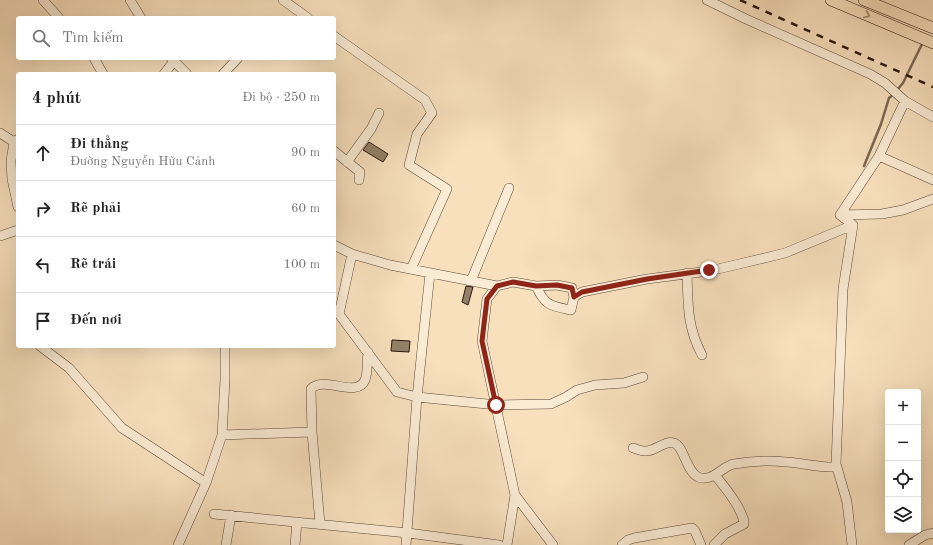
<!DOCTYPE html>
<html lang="vi">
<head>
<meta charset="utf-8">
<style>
  :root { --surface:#fff; --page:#f6f6f6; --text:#222; --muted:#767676; --line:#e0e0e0 }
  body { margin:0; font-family:"Old Standard TT",serif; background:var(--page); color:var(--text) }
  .controls { position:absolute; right:12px; bottom:12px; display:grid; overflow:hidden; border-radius:4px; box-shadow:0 4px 16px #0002 }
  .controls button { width:36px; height:36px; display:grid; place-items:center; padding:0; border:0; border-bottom:1px solid var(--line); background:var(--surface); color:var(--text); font:20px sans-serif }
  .stop { position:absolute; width:12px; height:12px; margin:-9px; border:3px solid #8f2418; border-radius:50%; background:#fff }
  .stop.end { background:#8f2418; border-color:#fff; box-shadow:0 1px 4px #0008 }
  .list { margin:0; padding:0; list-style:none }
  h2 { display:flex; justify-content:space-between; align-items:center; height:52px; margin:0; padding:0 16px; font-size:17px }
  h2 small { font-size:13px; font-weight:400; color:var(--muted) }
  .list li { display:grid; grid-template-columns:26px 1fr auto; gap:12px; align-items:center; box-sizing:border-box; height:56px; padding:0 16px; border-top:1px solid var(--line) }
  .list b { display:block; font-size:15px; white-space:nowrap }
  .list p { margin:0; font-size:13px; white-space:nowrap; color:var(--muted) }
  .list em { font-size:13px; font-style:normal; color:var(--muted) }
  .icon { flex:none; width:22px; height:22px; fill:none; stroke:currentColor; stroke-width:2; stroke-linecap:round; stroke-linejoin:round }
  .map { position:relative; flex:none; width:933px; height:545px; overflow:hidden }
  .search { position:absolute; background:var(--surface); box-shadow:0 4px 16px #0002; left:16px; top:16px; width:320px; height:44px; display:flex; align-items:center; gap:10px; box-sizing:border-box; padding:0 14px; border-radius:4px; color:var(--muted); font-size:15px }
  .panel { position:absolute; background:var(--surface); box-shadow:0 4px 16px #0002; left:16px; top:72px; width:320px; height:276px; border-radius:4px }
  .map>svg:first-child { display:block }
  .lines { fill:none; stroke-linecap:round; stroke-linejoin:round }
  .stream { stroke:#7a6754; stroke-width:2.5 }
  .building { fill:#948069; stroke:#28170e }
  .minor-casing { stroke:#5c493a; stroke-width:10 }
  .major-casing { stroke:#28170e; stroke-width:12 }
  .minor { stroke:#faebd4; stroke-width:9 }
  .major { stroke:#f8e0bd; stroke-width:11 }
  .rail { stroke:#28170e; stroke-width:2.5; stroke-dasharray:7 7; stroke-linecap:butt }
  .oneway { stroke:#9a866e }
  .route { stroke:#8f2418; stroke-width:5 }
</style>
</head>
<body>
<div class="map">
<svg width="933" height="545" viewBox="0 0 933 545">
  <rect width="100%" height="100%" fill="#f8e0bd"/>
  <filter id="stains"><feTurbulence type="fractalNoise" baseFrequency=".005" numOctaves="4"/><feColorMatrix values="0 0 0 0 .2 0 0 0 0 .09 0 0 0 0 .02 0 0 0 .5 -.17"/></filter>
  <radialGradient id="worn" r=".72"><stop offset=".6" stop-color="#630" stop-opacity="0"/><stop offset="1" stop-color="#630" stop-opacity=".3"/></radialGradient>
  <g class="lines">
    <path class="stream" d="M 897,90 L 903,83 L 923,42
      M 864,166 L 881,124 L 889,98 L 894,94"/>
  </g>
  <path class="building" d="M 369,142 L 388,154 L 383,162 L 363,150 Z
    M 466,286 L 473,287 L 468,305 L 462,302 Z
    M 392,340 L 410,341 L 409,352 L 391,351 Z"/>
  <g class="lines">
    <g class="minor-casing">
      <path id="minor" d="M 43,0 L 59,18
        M 130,0 L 141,18
        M 283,0 L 308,18
        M 707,0 L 746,19 L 870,74 L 885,83 L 905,101 L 933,117
        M 334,36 L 425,100 L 432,113 L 417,134 L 409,165 L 447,189 L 411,269
        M 94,58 L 103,74
        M 171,58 L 187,74
        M 164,74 L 174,61
        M 223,74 L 238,58
        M 0,133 L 14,142
        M 18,139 L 14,142 L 11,161 L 12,179 L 18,207
        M 334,151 L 360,172 L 359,180
        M 879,156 L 933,180
        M 347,162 L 371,129 L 379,113
        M 840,215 L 882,214 L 903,210 L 933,199
        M 0,236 L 18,230
        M 334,245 L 352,254 L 390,265 L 497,286 L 513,282 L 536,286 C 545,306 551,306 571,310 L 574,297 L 582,292 L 647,279 L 709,271 L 735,265 L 785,253 L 853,225
        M 352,254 L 339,314 L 397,392 L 417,397 L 497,405 L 551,404 L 566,397 L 577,390 L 595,385 L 624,383 L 643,377
        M 687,273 C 688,304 687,327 702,355
        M 471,281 L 509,188
        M 497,286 L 487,299 L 482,341 L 515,495 L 553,545
        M 536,286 L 557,285 L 572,288 L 574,297
        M 40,346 L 69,368 L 122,428 L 206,483
        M 222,435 L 312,432
        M 633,448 C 637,449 641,451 645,451 C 655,452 664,440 674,443 C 684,446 686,471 698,477 C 712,483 722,466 734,464 C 751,461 769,460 786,462 C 803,463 820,468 837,467
        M 214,514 L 408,533 L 499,545
        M 320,524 L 312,432 L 311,389 C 324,375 357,399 365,380 C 368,374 367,359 368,352
        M 178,545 L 206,483 L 222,435 L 225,380 L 225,346
        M 226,545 L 231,515
        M 295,545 L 297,522
        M 406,545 L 417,397 L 430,273
        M 507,545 L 515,495
        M 622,545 L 628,540 L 634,538 L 692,528 L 695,531 L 701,545
        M 714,545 L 725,534 L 744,524 L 744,521 C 739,504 726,489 715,475
        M 852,545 L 847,502 L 836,464 L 843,289 L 853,225 L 840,215 L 879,156 L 905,101
        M 909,545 L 925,535 L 933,533"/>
    </g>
    <g class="major-casing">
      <path id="major" d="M 831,0 L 933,43
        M 864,0 L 933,28"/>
    </g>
    <use href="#minor" class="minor"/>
    <use href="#major" class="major"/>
    <path class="rail" d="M 740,0 L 933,87"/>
  </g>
  <defs><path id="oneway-chevron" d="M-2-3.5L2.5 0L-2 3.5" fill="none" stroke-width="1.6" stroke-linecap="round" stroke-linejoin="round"/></defs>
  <use class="oneway" href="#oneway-chevron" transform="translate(867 15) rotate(23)"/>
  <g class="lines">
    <path class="route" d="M 496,405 L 482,341 L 487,299 L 497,286 L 513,282 L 536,286 L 557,285 L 572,288 L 574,297 L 582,292 L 647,279 L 709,270"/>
  </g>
  <rect width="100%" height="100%" filter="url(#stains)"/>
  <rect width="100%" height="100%" fill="url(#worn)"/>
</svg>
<div class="controls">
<button>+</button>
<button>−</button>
<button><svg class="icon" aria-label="locate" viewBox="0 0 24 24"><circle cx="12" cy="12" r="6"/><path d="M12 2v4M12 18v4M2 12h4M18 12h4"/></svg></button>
<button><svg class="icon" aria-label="layers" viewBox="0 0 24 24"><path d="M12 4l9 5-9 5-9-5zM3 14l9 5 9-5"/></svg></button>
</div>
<div class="stop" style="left:496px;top:405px"></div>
<div class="stop end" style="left:709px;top:270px"></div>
<div class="search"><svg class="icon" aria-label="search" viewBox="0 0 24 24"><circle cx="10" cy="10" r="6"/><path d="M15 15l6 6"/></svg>Tìm kiếm</div>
<section class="panel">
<h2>4 phút<small>Đi bộ · 250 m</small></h2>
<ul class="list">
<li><svg class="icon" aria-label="ahead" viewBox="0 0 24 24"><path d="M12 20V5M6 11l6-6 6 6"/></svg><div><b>Đi thẳng</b><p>Đường Nguyễn Hữu Cảnh</p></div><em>90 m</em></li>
<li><svg class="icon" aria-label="right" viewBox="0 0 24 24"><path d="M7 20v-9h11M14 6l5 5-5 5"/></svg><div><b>Rẽ phải</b></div><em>60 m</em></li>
<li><svg class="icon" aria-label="left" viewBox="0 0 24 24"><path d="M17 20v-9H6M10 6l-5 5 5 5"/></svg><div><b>Rẽ trái</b></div><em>100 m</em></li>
<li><svg class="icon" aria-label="arrive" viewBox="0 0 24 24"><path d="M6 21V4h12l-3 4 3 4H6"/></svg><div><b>Đến nơi</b></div></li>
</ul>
</section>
</div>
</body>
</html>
